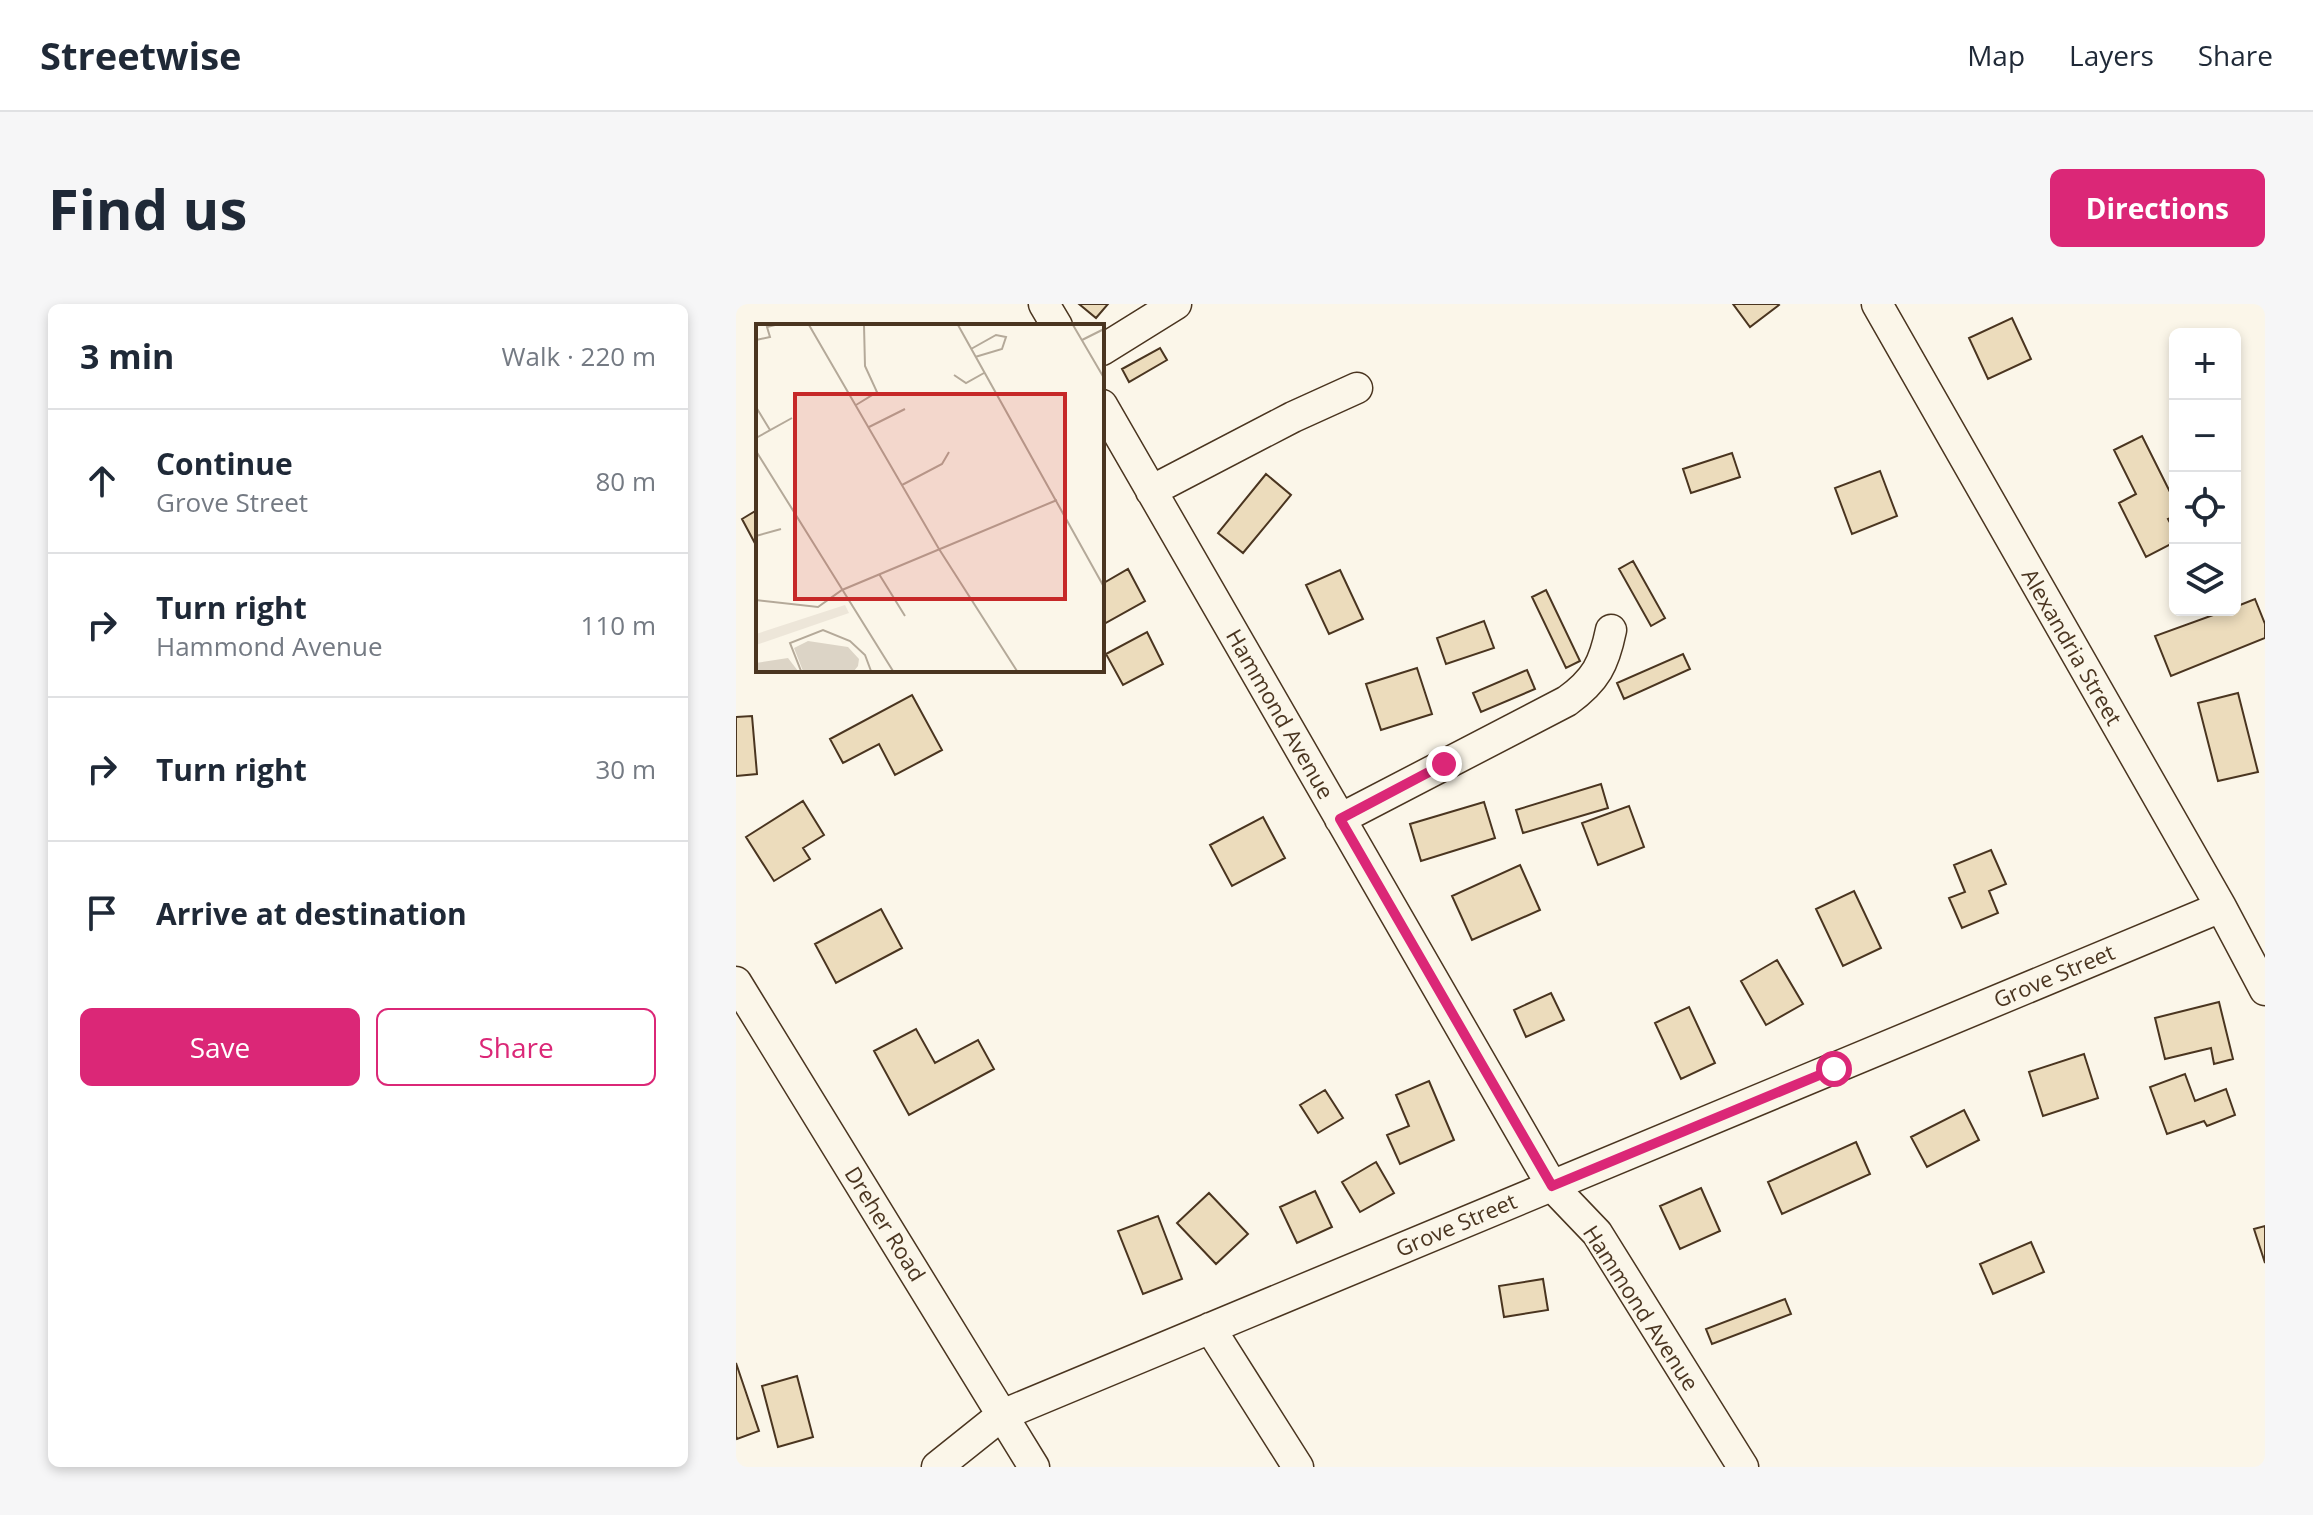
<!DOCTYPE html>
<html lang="en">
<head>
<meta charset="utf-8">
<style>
  :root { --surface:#fff; --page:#f6f6f7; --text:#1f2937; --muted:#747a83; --line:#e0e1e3; --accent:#db2777 }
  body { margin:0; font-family:"Open Sans",sans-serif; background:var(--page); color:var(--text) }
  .controls { position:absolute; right:24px; top:24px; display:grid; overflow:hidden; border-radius:12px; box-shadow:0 4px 12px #0003 }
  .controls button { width:72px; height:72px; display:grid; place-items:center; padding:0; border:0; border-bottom:2px solid var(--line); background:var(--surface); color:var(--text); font:40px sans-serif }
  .stop { position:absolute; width:24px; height:24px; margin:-18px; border:6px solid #db2777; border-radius:50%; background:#fff }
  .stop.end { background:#db2777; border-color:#fff; box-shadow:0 2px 8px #0008 }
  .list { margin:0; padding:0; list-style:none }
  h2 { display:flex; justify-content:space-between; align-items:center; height:104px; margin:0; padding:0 32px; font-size:34px }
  h2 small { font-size:26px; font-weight:400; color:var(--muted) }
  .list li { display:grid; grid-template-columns:52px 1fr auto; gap:24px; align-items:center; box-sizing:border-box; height:144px; padding:0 32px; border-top:2px solid var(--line) }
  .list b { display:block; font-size:30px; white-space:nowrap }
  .list p { margin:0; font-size:26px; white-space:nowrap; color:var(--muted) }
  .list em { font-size:26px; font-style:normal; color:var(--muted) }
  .actions { display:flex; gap:16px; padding:24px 32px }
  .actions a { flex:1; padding:18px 0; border:2px solid var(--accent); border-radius:12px; text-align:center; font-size:28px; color:var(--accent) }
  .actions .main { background:var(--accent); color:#fff }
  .icon { flex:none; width:44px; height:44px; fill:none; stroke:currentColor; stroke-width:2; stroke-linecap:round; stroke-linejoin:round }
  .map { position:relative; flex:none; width:1529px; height:1163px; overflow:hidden; border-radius:12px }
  header { display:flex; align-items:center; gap:48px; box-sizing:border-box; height:112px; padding:0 40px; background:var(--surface); border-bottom:2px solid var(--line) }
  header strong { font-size:38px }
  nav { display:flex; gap:44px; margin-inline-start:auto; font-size:28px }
  .intro { display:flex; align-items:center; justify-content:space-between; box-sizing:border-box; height:192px; padding:0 48px }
  h1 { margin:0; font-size:56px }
  .button { padding:20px 36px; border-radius:12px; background:var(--accent); color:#fff; font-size:28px; font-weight:700 }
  main { display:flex; gap:48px; padding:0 48px }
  aside { flex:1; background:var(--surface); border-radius:12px; box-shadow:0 4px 12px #0003 }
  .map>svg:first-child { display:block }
  .building { fill:#ecdcbc; stroke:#4a3520; stroke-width:2 }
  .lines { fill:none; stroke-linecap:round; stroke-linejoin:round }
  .minor-casing { stroke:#4a3520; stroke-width:33 }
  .minor { stroke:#fbf6e9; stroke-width:30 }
  .route { stroke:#db2777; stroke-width:10 }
  .labels { text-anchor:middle; stroke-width:6; stroke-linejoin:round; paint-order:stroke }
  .street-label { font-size:22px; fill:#4a3520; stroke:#fbf6e9 }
  .inset-road { fill:none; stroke:#b4a999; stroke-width:2 }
  .view { fill:#c62828; fill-opacity:0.15; stroke:#c62828; stroke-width:4 }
  .inset-edge { fill:none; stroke:#4a3520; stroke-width:4 }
</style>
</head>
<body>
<header>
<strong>Streetwise</strong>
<nav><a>Map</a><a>Layers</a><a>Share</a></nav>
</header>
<div class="intro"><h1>Find us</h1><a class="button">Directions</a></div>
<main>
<aside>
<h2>3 min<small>Walk · 220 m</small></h2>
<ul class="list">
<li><svg class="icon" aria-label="ahead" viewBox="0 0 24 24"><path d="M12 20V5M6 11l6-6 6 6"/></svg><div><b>Continue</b><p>Grove Street</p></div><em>80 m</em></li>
<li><svg class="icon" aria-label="right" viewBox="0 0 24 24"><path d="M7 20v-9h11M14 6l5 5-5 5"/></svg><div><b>Turn right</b><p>Hammond Avenue</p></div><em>110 m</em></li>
<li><svg class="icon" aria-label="right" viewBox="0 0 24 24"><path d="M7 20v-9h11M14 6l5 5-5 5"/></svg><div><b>Turn right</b></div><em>30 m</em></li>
<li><svg class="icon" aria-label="arrive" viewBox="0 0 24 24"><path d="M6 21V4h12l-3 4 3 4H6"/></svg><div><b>Arrive at destination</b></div></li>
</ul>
<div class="actions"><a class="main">Save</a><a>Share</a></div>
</aside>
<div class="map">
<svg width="1529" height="1163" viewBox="0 0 1529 1163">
  <rect width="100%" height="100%" fill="#fbf6e9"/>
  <path class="building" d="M 343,0 L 372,0 L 360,14 Z
    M 997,0 L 1042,0 L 1043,1 L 1014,23 Z
    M 1276,14 L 1295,55 L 1252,75 L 1233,34 Z
    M 424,44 L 431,56 L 393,78 L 386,65 Z
    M 1406,132 L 1439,198 L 1439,212 L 1432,215 L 1439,228 L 1439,238 L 1410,253 L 1383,199 L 1400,190 L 1378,146 Z
    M 996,149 L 1004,173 L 955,189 L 947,165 Z
    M 1144,167 L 1161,212 L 1116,230 L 1099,184 Z
    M 530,170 L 555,191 L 507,249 L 482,229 Z
    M 21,206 L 22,207 L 22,245 L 6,215 Z
    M 897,257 L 929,314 L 915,322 L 883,265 Z
    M 392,265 L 409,297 L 366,321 L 366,280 Z
    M 604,266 L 627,315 L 593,330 L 570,281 Z
    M 810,286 L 844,357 L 830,364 L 796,293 Z
    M 1519,295 L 1529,320 L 1529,334 L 1435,372 L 1419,332 L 1491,306 L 1499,306 L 1499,303 Z
    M 748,317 L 758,344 L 710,360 L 701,334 Z
    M 411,328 L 427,360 L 387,381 L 370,350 Z
    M 947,350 L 954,365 L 888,395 L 881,379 Z
    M 681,364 L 696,410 L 645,426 L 630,380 Z
    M 791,366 L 799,385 L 745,408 L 737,389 Z
    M 1502,389 L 1522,468 L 1482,477 L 1462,399 Z
    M 176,391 L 206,446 L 159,471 L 143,440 L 107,459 L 94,435 Z
    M 16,412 L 21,470 L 0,472 L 0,413 Z
    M 865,480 L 872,504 L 787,529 L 780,506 Z
    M 67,497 L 88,531 L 67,544 L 74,555 L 38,577 L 10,533 Z
    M 748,498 L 759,534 L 685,557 L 674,520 Z
    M 893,502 L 908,543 L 862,561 L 846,519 Z
    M 527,513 L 549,554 L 496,582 L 474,541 Z
    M 1255,546 L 1270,580 L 1253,587 L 1262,609 L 1226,624 L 1213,594 L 1229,588 L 1218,561 Z
    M 784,561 L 804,606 L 736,636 L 716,592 Z
    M 1118,587 L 1145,644 L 1107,662 L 1080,605 Z
    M 145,605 L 166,644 L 100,679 L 79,640 Z
    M 1041,656 L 1067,700 L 1030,721 L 1005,677 Z
    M 815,689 L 828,716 L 790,733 L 778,706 Z
    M 1483,698 L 1497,755 L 1478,760 L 1475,744 L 1429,755 L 1419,714 Z
    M 953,703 L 979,759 L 945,775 L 919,719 Z
    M 180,725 L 199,759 L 242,736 L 258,765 L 173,811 L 138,747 Z
    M 1348,750 L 1362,794 L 1307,812 L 1293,768 Z
    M 1449,770 L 1459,797 L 1490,785 L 1499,811 L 1471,822 L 1468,817 L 1431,830 L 1414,783 Z
    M 693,777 L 718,836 L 664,860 L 651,831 L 673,822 L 660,791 Z
    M 589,786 L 607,814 L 582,829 L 564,801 Z
    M 1228,806 L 1243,836 L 1191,863 L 1175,833 Z
    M 1120,838 L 1134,870 L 1046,910 L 1032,878 Z
    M 640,858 L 658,889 L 624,908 L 606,878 Z
    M 965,884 L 984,927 L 944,945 L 924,902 Z
    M 579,887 L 596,923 L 561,939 L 544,903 Z
    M 473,889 L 512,930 L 480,960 L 441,919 Z
    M 422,912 L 446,975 L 407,990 L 382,927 Z
    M 1529,922 L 1529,959 L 1518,925 Z
    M 1295,938 L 1308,968 L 1257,990 L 1244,960 Z
    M 807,975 L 812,1006 L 768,1013 L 763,982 Z
    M 1049,995 L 1055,1010 L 976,1040 L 970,1025 Z
    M 0,1059 L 23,1127 L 1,1135 L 0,1132 Z
    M 61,1072 L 77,1133 L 42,1143 L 26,1082 Z"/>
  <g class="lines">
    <g class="minor-casing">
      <path id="minor" d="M 308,0 L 321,22
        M 1141,0 L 1485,603 L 1529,686
        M 366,46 L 440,0
        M 366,101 L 816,882 L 861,929 L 1007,1163
        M 415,187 L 557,113 L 621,84
        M 604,515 L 831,397 C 860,376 868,360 875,326
        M 0,678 L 298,1163
        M 474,1024 L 562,1163
        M 201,1163 L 266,1111 L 1485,603"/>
    </g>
    <use href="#minor" class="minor"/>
  </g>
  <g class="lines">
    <path class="route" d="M 708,460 L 604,515 L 816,882 L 1098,765"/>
  </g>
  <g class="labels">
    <g class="street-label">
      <text transform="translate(1336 343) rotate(60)" y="8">Alexandria Street</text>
      <text transform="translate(544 410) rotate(60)" y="8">Hammond Avenue</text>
      <text transform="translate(1318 672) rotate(-23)" y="8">Grove Street</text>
      <text transform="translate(149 920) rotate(58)" y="8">Dreher Road</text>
      <text transform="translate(720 921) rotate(-23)" y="8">Grove Street</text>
      <text transform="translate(905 1004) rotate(57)" y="8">Hammond Avenue</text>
    </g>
  </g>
  <g transform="translate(20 20)">
    <rect width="348" height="348" fill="#fbf6e9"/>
    <path d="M 89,281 L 93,289 L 0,321 L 0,310 Z" fill="#ede6d9"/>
    <path d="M 52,317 L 92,323 L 103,335 L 102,342 L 98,347 L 47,347 L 38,324 ZM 32,334 L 42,347 L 0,347 L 0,339 Z" fill="#dcd4c6"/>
    <path class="inset-road" d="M 53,1 L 183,225 L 261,347M 202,1 L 348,263M 317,1 L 348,54M 0,16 L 14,13 L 11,3 L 19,1M 326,16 L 348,5M 215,25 L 240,11 L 250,13 L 246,25 L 219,33M 198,51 L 210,59 L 228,49M 100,81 L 121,68 L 109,42 L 108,1M 0,83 L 14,106M 113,103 L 149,85M 0,114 L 36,94M 0,127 L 137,347M 146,161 L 186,140 L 193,128M 0,212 L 25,205M 123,250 L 149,292M 0,276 L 62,283 L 86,266 L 301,176M 45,347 L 34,319 L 67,306 L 94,317 L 109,331 L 115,347"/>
    <path class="view" d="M 39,70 L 309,70 L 309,275 L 39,275 Z"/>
    <rect width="348" height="348" class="inset-edge"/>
  </g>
</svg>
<div class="controls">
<button>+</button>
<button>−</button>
<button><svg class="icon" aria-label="locate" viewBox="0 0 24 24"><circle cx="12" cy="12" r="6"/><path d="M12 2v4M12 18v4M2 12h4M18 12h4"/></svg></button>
<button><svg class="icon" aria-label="layers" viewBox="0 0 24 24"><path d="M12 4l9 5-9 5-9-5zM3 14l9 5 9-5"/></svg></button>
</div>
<div class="stop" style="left:1098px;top:765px"></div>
<div class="stop end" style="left:708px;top:460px"></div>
</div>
</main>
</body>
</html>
